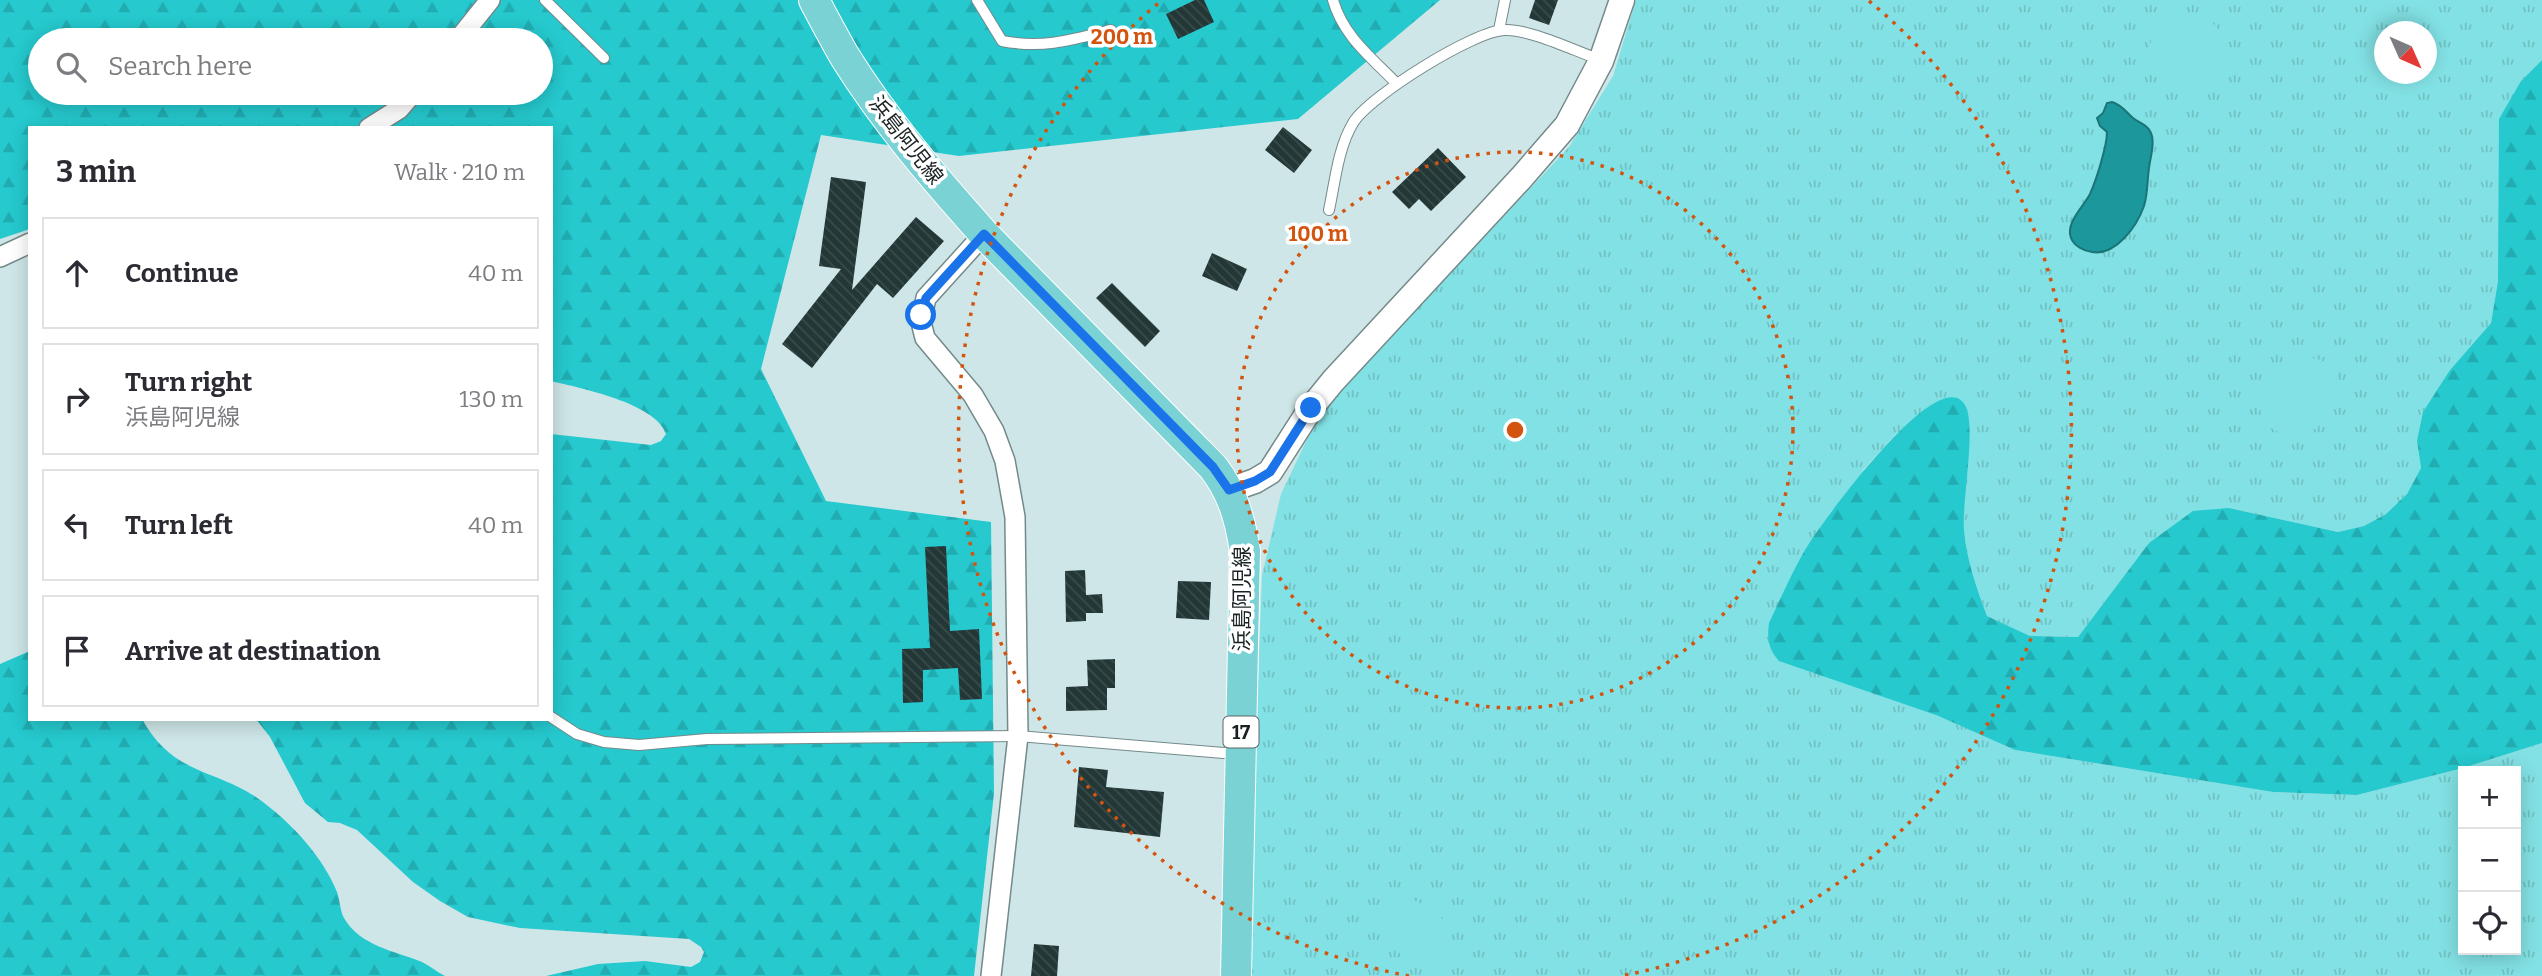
<!DOCTYPE html>
<html lang="en">
<head>
<meta charset="utf-8">
<style>
  :root { --surface:#fff; --page:#f2f2f3; --text:#2b2b33; --muted:#7c7c81; --line:#e1e1e2 }
  body { margin:0; font-family:Bitter,"Noto Sans JP",serif; background:var(--page); color:var(--text) }
  .controls { position:absolute; right:21px; bottom:21px; display:grid; overflow:hidden; border-radius:0px; box-shadow:0 4px 18px #0003 }
  .controls button { width:63px; height:63px; display:grid; place-items:center; padding:0; border:0; border-bottom:2px solid var(--line); background:var(--surface); color:var(--text); font:35px sans-serif }
  .compass { position:absolute; left:2374px; top:21px; width:63px; height:63px; border-radius:50%; background:var(--surface); box-shadow:0 4px 18px #0003; rotate:135deg }
  .stop { position:absolute; width:21px; height:21px; margin:-16px; border:5px solid #1a73e8; border-radius:50%; background:#fff }
  .stop.end { background:#1a73e8; border-color:#fff; box-shadow:0 2px 7px #0008 }
  .list { margin:0; padding:0; list-style:none }
  h2 { display:flex; justify-content:space-between; align-items:center; height:91px; margin:0; padding:0 28px; font-size:30px }
  h2 small { font-size:23px; font-weight:400; color:var(--muted) }
  .list li { display:grid; grid-template-columns:46px 1fr auto; gap:21px; align-items:center; box-sizing:border-box; height:112px; margin:0 14px 14px; padding:0 14px; border:2px solid var(--line); border-radius:0px }
  .list b { display:block; font-size:26px; white-space:nowrap }
  .list p { margin:0; font-size:23px; white-space:nowrap; color:var(--muted) }
  .list em { font-size:23px; font-style:normal; color:var(--muted) }
  .icon { flex:none; width:38px; height:38px; fill:none; stroke:currentColor; stroke-width:2; stroke-linecap:round; stroke-linejoin:round }
  .map { position:relative; flex:none; width:2542px; height:976px; overflow:hidden }
  .search { position:absolute; background:var(--surface); box-shadow:0 4px 18px #0003; left:28px; top:28px; width:525px; height:77px; display:flex; align-items:center; gap:18px; box-sizing:border-box; padding:0 24px; border-radius:38px; color:var(--muted); font-size:26px }
  .panel { position:absolute; background:var(--surface); box-shadow:0 4px 18px #0003; left:28px; top:126px; width:525px; height:595px; border-radius:0px }
  .map>svg:first-child { display:block }
  .grass { fill:url(#grass-tufts); fill-rule:evenodd }
  .forest { fill:url(#forest-firs); fill-rule:evenodd }
  .pitch { fill:#82e1e4 }
  .water { fill:#1c979b; stroke:#1b7477; stroke-width:2 }
  .building { fill:url(#building-back-hatch) }
  .lines { fill:none; stroke-linecap:round; stroke-linejoin:round }
  .service-casing { stroke:#748a8a; stroke-width:12 }
  .minor-casing { stroke:#748a8a; stroke-width:22 }
  .tertiary-casing { stroke:#748a8a; stroke-width:27 }
  .primary-casing { stroke:#fff; stroke-width:32 }
  .service { stroke:#fff; stroke-width:10 }
  .minor { stroke:#fff; stroke-width:19 }
  .tertiary { stroke:#fff; stroke-width:24 }
  .primary { stroke:#7ad2d5; stroke-width:30 }
  .route { stroke:#1a73e8; stroke-width:9 }
  .ring { fill:none; stroke:#d3540e; stroke-width:3.5; stroke-dasharray:3.5 7 }
  .labels { text-anchor:middle; stroke-width:7; stroke-linejoin:round; paint-order:stroke }
  .shield { fill:#fff; stroke:#5e6464; stroke-width:2 }
  .shield-label { font-size:19px; font-weight:bold; fill:#192222 }
  .street-label { font-size:21px; fill:#192222; stroke:#fff }
  .centre { fill:#d3540e; stroke:#fff; stroke-width:3.5 }
  .ring-label { font-size:21px; text-anchor:middle; font-weight:bold; fill:#d3540e; stroke:#fff; stroke-width:7; stroke-linejoin:round; paint-order:stroke }
</style>
</head>
<body>
<div class="map">
<svg width="2542" height="976" viewBox="0 0 2542 976">
  <defs>
    <pattern id="grass-tufts" width="24" height="20" patternUnits="userSpaceOnUse" patternTransform="scale(1.75)"><rect width="24" height="20" fill="#82e1e4"/><path d="M3 7l-1-3M5 7V3M7 7l1-3M15 17l-1-3M17 17v-4M19 17l1-3" fill="none" stroke="#70c1c3"/></pattern>
    <pattern id="forest-firs" width="22" height="20" patternUnits="userSpaceOnUse" patternTransform="scale(1.75)"><rect width="22" height="20" fill="#25c9ce"/><path d="M5 1l3.5 6h-7zM16 11l3.5 6h-7z" fill="#21acb1"/></pattern>
    <pattern id="building-back-hatch" width="6" height="6" patternUnits="userSpaceOnUse" patternTransform="scale(1.75)"><rect width="6" height="6" fill="#233737"/><path d="M-1 5l2 2M0 0l6 6M5-1l2 2" fill="none" stroke="#3a4b4b"/></pattern>
  </defs>
  <rect width="100%" height="100%" fill="#cee6e7"/>
  <path class="grass" d="M 1636,0 L 2542,0 L 2542,60 L 2521,81 L 2498,281 L 2491,323 L 2450,370 L 2417,441 L 2421,468 L 2407,494 L 2386,514 L 2364,526 L 2338,532 L 2229,508 L 2149,543 L 2078,637 L 2030,636 L 1987,616 C 1977,588 1965,558 1964,528 C 1963,489 1970,449 1967,410 L 1943,399 L 1895,435 L 1863,470 L 1936,715 L 2015,750 L 2273,792 L 2357,795 L 2463,768 L 2542,743 L 2542,976 L 1247,976 L 1262,575 L 1281,494 L 1320,412 L 1569,147 L 1613,76 ZM 2384,32 L 2426,32 L 2426,74 L 2384,74 ZM 2463,771 L 2516,771 L 2516,950 L 2463,950 Z"/>
  <path class="forest" d="M 0,0 L 1440,0 L 1298,119 L 959,156 L 821,135 L 761,369 L 826,501 L 991,522 L 994,793 L 974,976 L 546,976 L 598,964 L 645,961 L 691,967 L 700,962 L 704,952 L 701,947 L 689,939 L 520,928 L 468,917 L 440,901 L 413,882 L 357,830 L 340,823 L 328,822 L 305,803 L 270,737 L 256,719 L 551,719 L 551,434 L 651,445 L 661,441 L 666,434 C 656,403 580,388 551,381 L 551,128 L 30,128 L 30,229 L 0,239 ZM 40,40 L 541,40 L 541,93 L 40,93 Z
    M 2542,60 L 2542,743 L 2463,768 L 2357,795 L 2273,792 L 2015,750 L 1936,715 L 1779,661 C 1768,649 1767,638 1769,623 C 1782,596 1794,567 1810,542 C 1823,522 1942,356 1966,407 C 1976,430 1962,500 1964,529 C 1966,559 1977,589 1987,616 L 2030,636 L 2078,637 L 2149,543 L 2193,511 L 2229,508 L 2338,532 L 2364,526 L 2386,514 L 2407,494 L 2421,468 L 2417,441 L 2423,412 L 2450,370 L 2491,323 L 2498,281 L 2499,119 L 2521,81 Z
    M 30,651 L 30,719 L 142,719 C 175,778 216,767 263,802 C 293,825 323,857 337,892 C 340,900 340,911 344,918 C 360,946 395,951 422,962 C 430,966 437,972 445,976 L 0,976 L 0,664 Z"/>
  <path class="pitch" d="M 2184,13 C 2269,23 2199,131 2158,79 C 2136,53 2155,21 2184,13 Z
    M 2311,358 L 2321,360 L 2334,369 C 2339,383 2339,393 2334,406 C 2313,456 2239,436 2266,384 C 2276,367 2293,360 2311,358 Z
    M 1411,899 C 1439,911 1457,925 1452,958 C 1390,976 1341,906 1411,899 Z"/>
  <path class="water" d="M 2112,102 C 2122,105 2126,112 2133,118 C 2139,123 2146,124 2150,131 C 2156,141 2150,158 2149,168 C 2147,181 2148,193 2144,206 C 2137,226 2116,256 2092,252 C 2084,251 2074,246 2071,238 C 2065,223 2084,206 2090,194 C 2096,181 2107,146 2107,132 L 2100,126 L 2097,118 L 2103,113 L 2107,103 Z"/>
  <path class="building" d="M 1195,0 L 1204,0 L 1214,22 L 1178,39 L 1166,14 Z
    M 1535,0 L 1558,0 L 1549,25 L 1529,18 Z
    M 1283,127 L 1312,150 L 1294,173 L 1265,150 Z
    M 1438,148 L 1466,177 L 1431,211 L 1419,199 L 1409,209 L 1392,192 Z
    M 831,177 L 866,182 L 852,290 L 916,217 L 944,241 L 893,298 L 877,284 L 812,368 L 782,344 L 841,269 L 819,266 Z
    M 1212,253 L 1247,269 L 1237,291 L 1202,276 Z
    M 1112,283 L 1160,331 L 1145,347 L 1096,298 Z
    M 946,546 L 950,631 L 979,629 L 982,699 L 960,700 L 958,668 L 923,670 L 923,702 L 903,703 L 902,649 L 930,648 L 925,547 Z
    M 1085,570 L 1086,595 L 1102,594 L 1103,613 L 1086,613 L 1086,621 L 1066,622 L 1065,571 Z
    M 1178,581 L 1211,582 L 1209,620 L 1176,618 Z
    M 1115,659 L 1115,688 L 1107,688 L 1107,710 L 1066,711 L 1066,687 L 1088,686 L 1087,660 Z
    M 1079,767 L 1108,770 L 1106,787 L 1164,792 L 1160,837 L 1074,827 Z
    M 1034,944 L 1059,946 L 1057,976 L 1031,976 Z"/>
  <g class="lines">
    <g class="service-casing">
      <path id="service" d="M 545,0 L 604,58
        M 977,0 L 1002,41 C 1043,49 1072,40 1111,30
        M 1333,0 C 1343,36 1372,58 1397,84
        M 1499,30 L 1505,0
        M 1329,210 C 1335,182 1338,148 1353,123 C 1368,97 1475,30 1505,30 C 1530,29 1575,51 1601,60
        M 551,717 L 577,734 L 604,742 L 639,745 L 707,739 L 1018,736 L 1236,754"/>
    </g>
    <g class="minor-casing">
      <path id="minor" d="M 458,40 L 490,0
        M 369,128 L 399,109 L 413,93
        M 984,234 L 926,298 L 921,322 L 925,338 L 973,395 L 994,431 L 1005,461 L 1015,517 L 1018,736 L 991,976
        M 0,257 L 30,243"/>
    </g>
    <g class="tertiary-casing">
      <path id="tertiary" d="M 1229,490 L 1255,481 L 1270,472 L 1311,408 L 1333,381 L 1522,177 L 1567,125 L 1601,61 L 1622,0"/>
    </g>
    <g class="primary-casing">
      <path id="primary" d="M 814,0 C 824,19 834,38 845,57 C 885,121 934,178 984,234 L 1213,467 C 1233,493 1240,519 1245,551 L 1236,976"/>
    </g>
    <use href="#service" class="service"/>
    <use href="#minor" class="minor"/>
    <use href="#tertiary" class="tertiary"/>
    <use href="#primary" class="primary"/>
  </g>
  <g class="lines">
    <path class="route" d="M 921,315 L 926,298 L 984,234 L 1213,467 L 1229,490 L 1255,481 L 1270,472 L 1311,408"/>
  </g>
  <g class="ring">
    <circle cx="1515" cy="430" r="278"/>
    <path d="M1409 976A556 556 0 0 1 1161 1M1869 1A556 556 0 0 1 1621 976"/>
  </g>
  <g class="labels">
    <rect class="shield" x="1223.5" y="716.5" width="35" height="31" rx="5"/>
    <g class="shield-label">
      <text x="1241" y="739">17</text>
    </g>
    <g class="street-label">
      <text transform="translate(906 140) rotate(52)" y="7">浜島阿児線</text>
      <text transform="translate(1242 599) rotate(-90)" y="7">浜島阿児線</text>
    </g>
  </g>
  <circle cx="1515" cy="430" r="10" class="centre"/>
  <g class="ring-label">
    <text x="1122" y="44">200 m</text>
    <text x="1318" y="241">100 m</text>
  </g>
</svg>
<div class="controls">
<button>+</button>
<button>−</button>
<button><svg class="icon" aria-label="locate" viewBox="0 0 24 24"><circle cx="12" cy="12" r="6"/><path d="M12 2v4M12 18v4M2 12h4M18 12h4"/></svg></button>
</div>
<svg class="compass" viewBox="-18 -18 36 36"><path d="M0-13l5 13h-10z" fill="#e53935"/><path d="M0 13l5-13h-10z" fill="#7c7c81"/></svg>
<div class="stop" style="left:921px;top:315px"></div>
<div class="stop end" style="left:1311px;top:408px"></div>
<div class="search"><svg class="icon" aria-label="search" viewBox="0 0 24 24"><circle cx="10" cy="10" r="6"/><path d="M15 15l6 6"/></svg>Search here</div>
<section class="panel">
<h2>3 min<small>Walk · 210 m</small></h2>
<ul class="list">
<li><svg class="icon" aria-label="ahead" viewBox="0 0 24 24"><path d="M12 20V5M6 11l6-6 6 6"/></svg><div><b>Continue</b></div><em>40 m</em></li>
<li><svg class="icon" aria-label="right" viewBox="0 0 24 24"><path d="M7 20v-9h11M14 6l5 5-5 5"/></svg><div><b>Turn right</b><p>浜島阿児線</p></div><em>130 m</em></li>
<li><svg class="icon" aria-label="left" viewBox="0 0 24 24"><path d="M17 20v-9H6M10 6l-5 5 5 5"/></svg><div><b>Turn left</b></div><em>40 m</em></li>
<li><svg class="icon" aria-label="arrive" viewBox="0 0 24 24"><path d="M6 21V4h12l-3 4 3 4H6"/></svg><div><b>Arrive at destination</b></div></li>
</ul>
</section>
</div>
</body>
</html>
